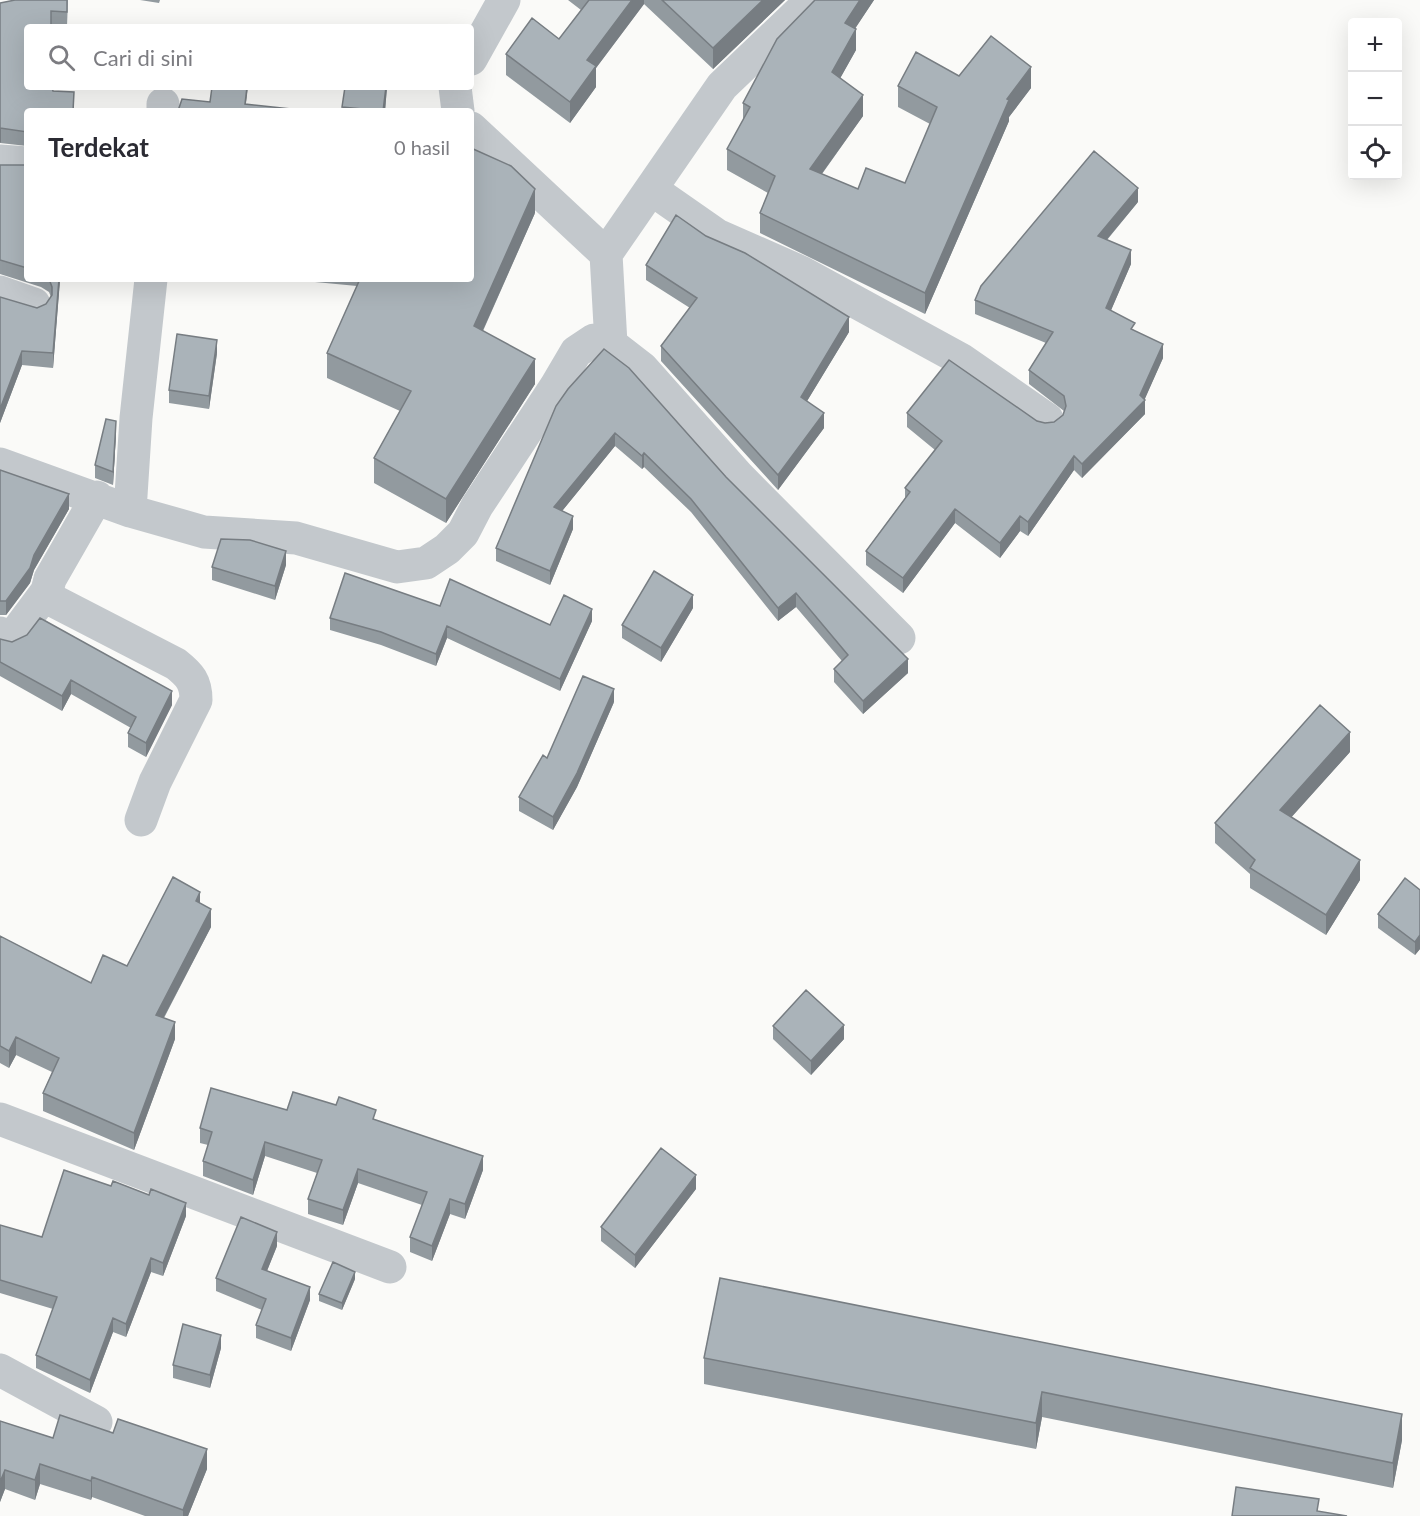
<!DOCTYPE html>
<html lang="id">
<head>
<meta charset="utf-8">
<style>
  :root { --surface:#fff; --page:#f7f7f7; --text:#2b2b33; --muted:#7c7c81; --line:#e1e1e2 }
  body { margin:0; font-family:Lato,sans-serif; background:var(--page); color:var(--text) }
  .controls { position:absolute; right:18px; top:18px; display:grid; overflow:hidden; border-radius:6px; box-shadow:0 6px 24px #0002 }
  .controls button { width:54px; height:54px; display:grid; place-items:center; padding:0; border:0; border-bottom:2px solid var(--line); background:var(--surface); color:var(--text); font:30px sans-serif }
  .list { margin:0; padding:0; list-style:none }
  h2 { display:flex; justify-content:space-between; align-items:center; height:78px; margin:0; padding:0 24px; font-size:26px }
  h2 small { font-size:20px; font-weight:400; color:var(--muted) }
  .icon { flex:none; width:33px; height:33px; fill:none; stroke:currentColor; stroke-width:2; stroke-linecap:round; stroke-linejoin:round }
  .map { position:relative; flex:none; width:1420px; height:1516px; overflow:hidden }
  .search { position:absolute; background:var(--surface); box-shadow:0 6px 24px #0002; left:24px; top:24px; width:450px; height:66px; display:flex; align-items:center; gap:15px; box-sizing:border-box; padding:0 21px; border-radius:6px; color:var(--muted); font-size:22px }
  .panel { position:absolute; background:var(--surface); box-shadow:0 6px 24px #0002; left:24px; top:108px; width:450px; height:174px; border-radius:6px }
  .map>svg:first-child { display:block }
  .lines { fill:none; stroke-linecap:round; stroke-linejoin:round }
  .street { stroke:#c3c8cc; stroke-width:33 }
  .wall { fill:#929a9f }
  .shaded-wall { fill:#777d82 }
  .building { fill:#aab3b9; stroke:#777d82; stroke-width:1.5 }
</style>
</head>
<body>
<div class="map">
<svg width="1420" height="1516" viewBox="0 0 1420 1516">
  <rect width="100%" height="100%" fill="#fafaf8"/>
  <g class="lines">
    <path class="street" d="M 471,59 L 504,0
      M 455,87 L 458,111
      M 163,111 L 163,104
      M 471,128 L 606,254 L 611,344
      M 0,161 L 27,163
      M 651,189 L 717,235 L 801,272 L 962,360 L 1047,419
      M 606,254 L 722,86 L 812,0
      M 0,292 L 34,304
      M 0,464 L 130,511 L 204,532 L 296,538 L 397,567 L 426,563 L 447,549 L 463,533 L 477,506 L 556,386 L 576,352 L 594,340 L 611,344 L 642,368 L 739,477 L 899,638
      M 97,497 L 50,579 L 47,591 L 50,599 L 176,664 C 190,675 196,682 196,700 L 155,782 L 141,820
      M 130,511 L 136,418 L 151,279
      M 0,633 L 5,638 L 12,638 L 47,591
      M 0,1119 L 390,1267
      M 0,1370 L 96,1422"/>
  </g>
  <path class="wall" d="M 68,0 L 67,26 L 51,26 L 53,91 L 74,92 L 74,111 L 27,111 L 27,146 L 0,143 L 0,3 Z
    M 140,0 L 160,0 L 159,3 Z
    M 568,0 L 785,0 L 713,69 L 644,4 L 596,68 L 596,87 L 570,123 L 506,75 L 506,54 L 559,39 L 581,10 Z
    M 815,0 L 874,0 L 855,28 L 856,50 L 840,78 L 863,116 L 822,174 L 858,189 L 905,183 L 930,124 L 898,107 L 898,86 L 959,76 L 1031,88 L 1009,117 L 1009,121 L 925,314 L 760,233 L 760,213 L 768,193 L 727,170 L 727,149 L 743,121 L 743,103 Z
    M 345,87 L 387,87 L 385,111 L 342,111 Z
    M 0,165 L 27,165 L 27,279 L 66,279 L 65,281 L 60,281 L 53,368 L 22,365 L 0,423 L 0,297 L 37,308 L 46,304 L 51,297 L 49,292 L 41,287 L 0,274 Z
    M 1138,202 L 1107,240 L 1131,264 L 1111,310 L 1135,331 L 1163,358 L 1144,400 L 1145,414 L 1082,478 L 1074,470 L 1028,536 L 1020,531 L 1000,558 L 955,523 L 903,593 L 866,565 L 866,551 L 905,498 L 905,488 L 935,450 L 907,427 L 907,413 L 1037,421 L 1045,423 L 1054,422 L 1063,415 L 1064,411 L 1029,384 L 1029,370 L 1046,343 L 975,314 L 975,300 Z
    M 535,213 L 483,331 L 535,384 L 446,523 L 374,483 L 374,458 L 400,411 L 327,378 L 327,353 L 357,286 L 315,282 L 315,279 L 471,279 Z
    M 646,265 L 849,332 L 807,401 L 824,428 L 778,490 L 661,361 L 661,346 L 690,308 L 646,280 Z
    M 192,279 L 214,279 L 213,282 Z
    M 217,353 L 209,409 L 169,403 L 169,390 Z
    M 556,406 L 726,477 L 908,673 L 863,714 L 834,682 L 834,669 L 842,661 L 796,607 L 778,621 L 691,512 L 644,467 L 642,469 L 615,446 L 562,511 L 573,529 L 550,585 L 496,561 L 496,548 Z
    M 116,434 L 113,485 L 95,478 L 95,465 Z
    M 0,470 L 69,509 L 34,570 L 30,583 L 6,615 L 0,615 Z
    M 286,565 L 275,600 L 212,580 L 212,567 Z
    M 440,606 L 550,625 L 592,621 L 560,691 L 447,638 L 436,666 L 381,645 L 330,630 L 330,618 Z
    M 693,608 L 661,662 L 622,638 L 622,625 Z
    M 0,639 L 172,705 L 146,757 L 128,747 L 128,733 L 131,728 L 71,694 L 62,711 L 0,676 Z
    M 614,702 L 577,787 L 553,830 L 519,811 L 519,797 L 547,758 Z
    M 1350,752 L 1291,817 L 1360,880 L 1326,935 L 1250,888 L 1250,874 L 1215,843 L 1215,823 Z
    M 1420,890 L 1420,949 L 1415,955 L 1378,928 L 1378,914 Z
    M 200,903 L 211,927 L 164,1018 L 175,1039 L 134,1150 L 43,1111 L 43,1093 L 52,1072 L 16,1055 L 9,1068 L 0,1063 L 0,936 L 91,983 L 127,966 Z
    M 773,1026 L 844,1039 L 811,1075 L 773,1039 Z
    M 287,1110 L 376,1120 L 483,1170 L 465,1219 L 450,1214 L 432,1261 L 410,1252 L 410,1237 L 422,1205 L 358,1183 L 343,1225 L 308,1214 L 308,1199 L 317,1173 L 265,1156 L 253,1195 L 203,1176 L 203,1161 L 208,1145 L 200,1143 L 200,1128 Z
    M 696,1189 L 635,1268 L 601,1241 L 601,1227 Z
    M 186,1216 L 163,1276 L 151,1272 L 126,1337 L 113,1332 L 90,1393 L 36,1368 L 36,1355 L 53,1309 L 0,1293 L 0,1225 L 42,1237 Z
    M 277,1246 L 267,1271 L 310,1300 L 291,1351 L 256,1338 L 256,1325 L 262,1310 L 216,1291 L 216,1278 Z
    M 720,1278 L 1402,1440 L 1393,1488 L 1042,1417 L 1036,1449 L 704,1384 L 704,1358 Z
    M 355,1279 L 342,1310 L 319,1301 L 319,1294 Z
    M 221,1348 L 210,1388 L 173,1378 L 173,1365 Z
    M 0,1421 L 53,1438 L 207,1469 L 188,1516 L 145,1516 L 92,1497 L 91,1500 L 40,1484 L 35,1500 L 5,1489 L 0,1502 Z"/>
  <path class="shaded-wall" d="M 632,0 L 644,0 L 644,4 L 596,68 L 596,87 L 570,123 L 570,102 L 587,60 Z
    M 763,0 L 785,0 L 713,69 L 713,48 Z
    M 860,0 L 874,0 L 845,44 L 845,23 Z
    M 856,29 L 856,50 L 832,93 L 832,72 Z
    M 1031,67 L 1031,88 L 1009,117 L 1009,121 L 925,314 L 925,293 L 1007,99 Z
    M 247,87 L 248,87 L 245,111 L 245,104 Z
    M 386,87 L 387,87 L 385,111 L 383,111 Z
    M 863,95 L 863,116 L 810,190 L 810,169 Z
    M 0,128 L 1,128 L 1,142 L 0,143 Z
    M 1138,188 L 1138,202 L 1098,250 L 1098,236 Z
    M 535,189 L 535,213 L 474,350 L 474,326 Z
    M 1131,250 L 1131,264 L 1106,322 L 1106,308 Z
    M 59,279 L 60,279 L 53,368 L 53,353 Z
    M 849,317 L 849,332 L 801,411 L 801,397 Z
    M 217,340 L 217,353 L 209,409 L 209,396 Z
    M 1163,344 L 1163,358 L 1144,401 L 1145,400 L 1145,414 L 1082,478 L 1082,464 L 1140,395 Z
    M 22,351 L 22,365 L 0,423 L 0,409 Z
    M 535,359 L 535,384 L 446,523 L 446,499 Z
    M 824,413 L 824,428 L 778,490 L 778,475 Z
    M 116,421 L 116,434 L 113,485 L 113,472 Z
    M 615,433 L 615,446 L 554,521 L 554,507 Z
    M 644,453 L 644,467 L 642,469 L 642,456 Z
    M 1074,456 L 1074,470 L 1028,536 L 1028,522 Z
    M 69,494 L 69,509 L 34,570 L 30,583 L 6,615 L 6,601 L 34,555 Z
    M 955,509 L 955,523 L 903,593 L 903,578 Z
    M 573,516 L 573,529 L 550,585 L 550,571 Z
    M 1020,516 L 1020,531 L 1000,558 L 1000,543 Z
    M 286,551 L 286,565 L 275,600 L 275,586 Z
    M 796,593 L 796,607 L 778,621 L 778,608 Z
    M 693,595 L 693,608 L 661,662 L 661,648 Z
    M 592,609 L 592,621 L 560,691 L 560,679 Z
    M 447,626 L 447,638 L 436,666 L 436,654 Z
    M 908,659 L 908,673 L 863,714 L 863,701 Z
    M 71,680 L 71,694 L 62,711 L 62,696 Z
    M 614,689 L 614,702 L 577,787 L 553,830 L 553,817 Z
    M 172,691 L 172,705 L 146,757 L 146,743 Z
    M 1350,732 L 1350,752 L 1280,830 L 1280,810 Z
    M 1360,860 L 1360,880 L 1326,935 L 1326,915 Z
    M 200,892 L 200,909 L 196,901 Z
    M 211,909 L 211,927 L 156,1032 L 156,1015 Z
    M 1420,935 L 1420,949 L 1415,955 L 1415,942 Z
    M 175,1022 L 175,1039 L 134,1150 L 134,1133 Z
    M 844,1025 L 844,1039 L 811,1075 L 811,1061 Z
    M 16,1037 L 16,1055 L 9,1068 L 9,1051 Z
    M 265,1142 L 265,1156 L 253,1195 L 253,1180 Z
    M 483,1156 L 483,1170 L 465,1219 L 465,1204 Z
    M 358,1169 L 358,1183 L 343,1225 L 343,1210 Z
    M 696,1175 L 696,1189 L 635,1268 L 635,1255 Z
    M 450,1199 L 450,1214 L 432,1261 L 432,1246 Z
    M 186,1203 L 186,1216 L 163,1276 L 163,1263 Z
    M 277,1232 L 277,1246 L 262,1283 L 262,1269 Z
    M 151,1258 L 151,1272 L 126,1337 L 126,1324 Z
    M 355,1272 L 355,1279 L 342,1310 L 342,1303 Z
    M 310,1287 L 310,1300 L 291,1351 L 291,1338 Z
    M 113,1318 L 113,1332 L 90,1393 L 90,1380 Z
    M 221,1335 L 221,1348 L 210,1388 L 210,1375 Z
    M 1042,1392 L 1042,1417 L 1036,1449 L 1036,1423 Z
    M 1402,1414 L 1402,1440 L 1393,1488 L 1393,1463 Z
    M 207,1449 L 207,1469 L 188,1516 L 183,1516 L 183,1510 Z
    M 40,1464 L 40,1484 L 35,1500 L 35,1480 Z
    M 5,1470 L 5,1489 L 0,1502 L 0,1482 Z
    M 92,1477 L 92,1497 L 91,1500 L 91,1481 Z"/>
  <path class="building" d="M 15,0 L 67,0 L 67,12 L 51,11 L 51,27 L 27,27 L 27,87 L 52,87 L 53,91 L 74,92 L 73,111 L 27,111 L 27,132 L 0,128 L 0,3 Z
    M 589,0 L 632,0 L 587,60 L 596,66 L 570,102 L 506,54 L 532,18 L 559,39 Z
    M 662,0 L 763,0 L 713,48 Z
    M 815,0 L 860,0 L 845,23 L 856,29 L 832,72 L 863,95 L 810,169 L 858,189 L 866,168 L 905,183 L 937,107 L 898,86 L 916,52 L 959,76 L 991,36 L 1031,67 L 1007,99 L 1009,100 L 925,293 L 760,213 L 775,176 L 727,149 L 750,107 L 743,103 L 777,39 Z
    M 212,87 L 247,87 L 245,104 L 310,111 L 175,111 L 179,108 L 182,99 L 210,102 Z
    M 345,87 L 386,87 L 383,111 L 342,107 Z
    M 471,148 L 511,166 L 535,189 L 474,326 L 535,359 L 446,499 L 374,458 L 411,391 L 327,353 L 360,279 L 471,279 Z
    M 1094,151 L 1138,188 L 1098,236 L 1131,250 L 1106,308 L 1135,323 L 1131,329 L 1163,344 L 1140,395 L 1145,400 L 1082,464 L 1074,456 L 1028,522 L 1020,516 L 1000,543 L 955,509 L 903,578 L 866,551 L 910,492 L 905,488 L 942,441 L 907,413 L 949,360 L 1037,421 L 1045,423 L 1054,422 L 1063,415 L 1066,406 L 1064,396 L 1029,370 L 1053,332 L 975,300 L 981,286 Z
    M 0,165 L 27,165 L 27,268 L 0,260 Z
    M 676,215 L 706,236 L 745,253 L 849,317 L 801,397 L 824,413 L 778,475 L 661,346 L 697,298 L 646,265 Z
    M 49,279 L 59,279 L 53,353 L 22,351 L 0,409 L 0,297 L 37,308 L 46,304 L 52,295 L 52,287 Z
    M 177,334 L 217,340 L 209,396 L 169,390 Z
    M 604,349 L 629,368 L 726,477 L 908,659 L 863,701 L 834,669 L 848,655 L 796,593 L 778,608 L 691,499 L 644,453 L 642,456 L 615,433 L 554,507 L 573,516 L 550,571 L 496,548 L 556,406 L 568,389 Z
    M 106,419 L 116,421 L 113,472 L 95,465 Z
    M 0,470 L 69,494 L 34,555 L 30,568 L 6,601 L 0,601 Z
    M 221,539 L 250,540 L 286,551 L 275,586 L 212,567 Z
    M 654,571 L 693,595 L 661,648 L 622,625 Z
    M 345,573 L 440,606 L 450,579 L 550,625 L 564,595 L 592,609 L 560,679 L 447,626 L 436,654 L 381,632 L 330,618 Z
    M 40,618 L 172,691 L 146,743 L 128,733 L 136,717 L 71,680 L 62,696 L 0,662 L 0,639 L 12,642 L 27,635 Z
    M 583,676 L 614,689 L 577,773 L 553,817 L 519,797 L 543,755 L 547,758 Z
    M 1320,705 L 1350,732 L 1280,810 L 1360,860 L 1326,915 L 1250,868 L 1255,860 L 1215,823 Z
    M 173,877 L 200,892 L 196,901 L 211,909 L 156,1015 L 175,1022 L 134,1133 L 43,1093 L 59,1058 L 16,1037 L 9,1051 L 0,1046 L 0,936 L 91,983 L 103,955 L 127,966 Z
    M 1405,878 L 1420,890 L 1420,935 L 1415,942 L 1378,914 Z
    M 806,990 L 844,1025 L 811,1061 L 773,1026 Z
    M 211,1088 L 287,1110 L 293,1092 L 336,1105 L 339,1097 L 376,1110 L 373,1119 L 483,1156 L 465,1204 L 450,1199 L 432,1246 L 410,1237 L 427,1192 L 358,1169 L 343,1210 L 308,1199 L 322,1160 L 265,1142 L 253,1180 L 203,1161 L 212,1132 L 200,1128 Z
    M 661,1148 L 696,1175 L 635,1255 L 601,1227 Z
    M 64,1170 L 111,1186 L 113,1181 L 149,1195 L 151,1189 L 186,1203 L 163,1263 L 151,1258 L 126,1324 L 113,1318 L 90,1380 L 36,1355 L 57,1297 L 0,1280 L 0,1225 L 42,1237 Z
    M 241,1217 L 277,1232 L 262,1269 L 310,1287 L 291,1338 L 256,1325 L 266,1299 L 216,1278 Z
    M 333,1262 L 355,1272 L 342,1303 L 319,1294 Z
    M 720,1278 L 1402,1414 L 1393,1463 L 1042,1392 L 1036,1423 L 704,1358 Z
    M 183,1324 L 221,1335 L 210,1375 L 173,1365 Z
    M 60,1415 L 113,1433 L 118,1419 L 207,1449 L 183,1510 L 92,1477 L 91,1481 L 40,1464 L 35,1480 L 5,1470 L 0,1482 L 0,1421 L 53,1438 Z
    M 1236,1487 L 1319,1499 L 1317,1511 L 1347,1516 L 1232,1516 Z"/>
</svg>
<div class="controls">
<button>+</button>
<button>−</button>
<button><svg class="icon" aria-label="locate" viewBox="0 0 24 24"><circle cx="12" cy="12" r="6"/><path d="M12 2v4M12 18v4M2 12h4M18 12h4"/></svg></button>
</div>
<div class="search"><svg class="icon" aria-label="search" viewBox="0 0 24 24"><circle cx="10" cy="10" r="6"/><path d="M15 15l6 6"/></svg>Cari di sini</div>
<section class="panel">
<h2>Terdekat<small>0 hasil</small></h2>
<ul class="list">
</ul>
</section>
</div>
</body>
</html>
